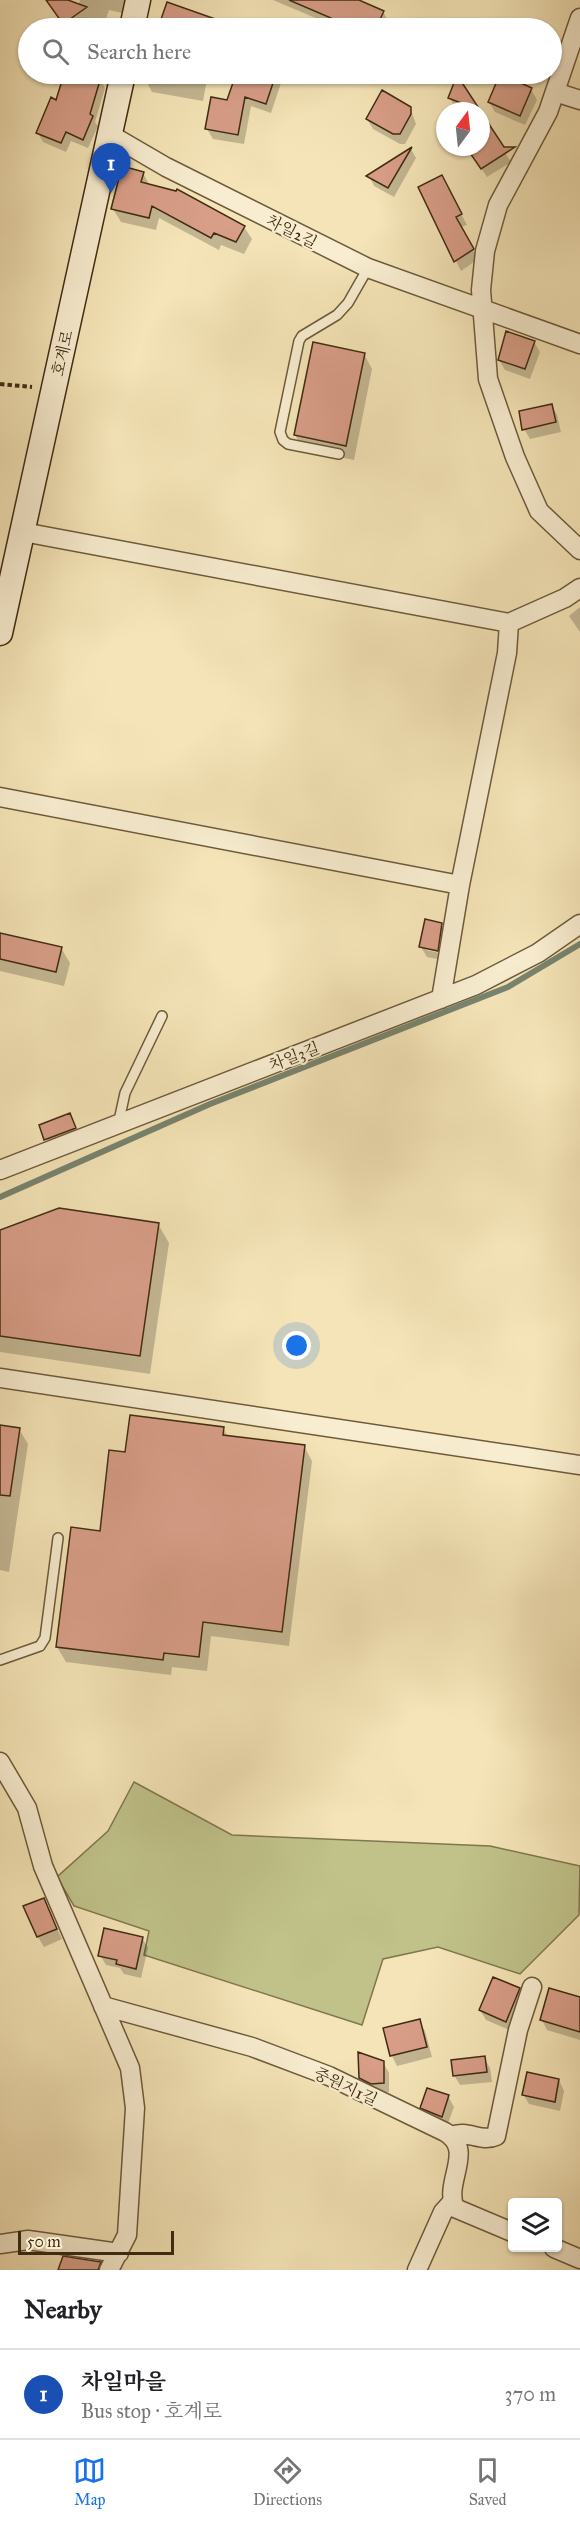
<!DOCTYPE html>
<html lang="en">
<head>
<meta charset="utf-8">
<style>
  :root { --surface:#fff; --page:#f6f6f6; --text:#202124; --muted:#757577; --line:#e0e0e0; --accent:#1a73e8 }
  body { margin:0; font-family:"IM FELL Great Primer","Noto Serif KR",serif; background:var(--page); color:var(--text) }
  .controls { position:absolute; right:18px; bottom:18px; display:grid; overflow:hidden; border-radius:6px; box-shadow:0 2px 4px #0004 }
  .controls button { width:54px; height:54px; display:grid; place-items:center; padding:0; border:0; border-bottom:2px solid var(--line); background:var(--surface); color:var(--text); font:30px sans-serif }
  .compass { position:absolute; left:436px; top:102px; width:54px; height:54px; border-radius:50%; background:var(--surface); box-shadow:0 2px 4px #0004; rotate:15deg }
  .scale { position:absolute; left:18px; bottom:15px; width:156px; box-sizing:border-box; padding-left:6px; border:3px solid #412c12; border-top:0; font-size:16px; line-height:21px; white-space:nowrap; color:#412c12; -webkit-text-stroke:4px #f8edd0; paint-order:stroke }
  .you { position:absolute; left:297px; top:1346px; width:21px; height:21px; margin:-15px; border:4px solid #fff; border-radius:50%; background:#1a73e8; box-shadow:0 0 0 9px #1a73e833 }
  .badge { display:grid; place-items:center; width:39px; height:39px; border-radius:50%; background:var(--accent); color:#fff; font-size:20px; font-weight:700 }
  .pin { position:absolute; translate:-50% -50px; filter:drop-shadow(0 2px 3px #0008) }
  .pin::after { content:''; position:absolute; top:32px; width:21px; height:18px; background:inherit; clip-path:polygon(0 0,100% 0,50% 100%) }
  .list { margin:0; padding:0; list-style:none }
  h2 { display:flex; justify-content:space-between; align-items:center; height:78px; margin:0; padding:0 24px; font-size:26px }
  h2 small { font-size:20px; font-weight:400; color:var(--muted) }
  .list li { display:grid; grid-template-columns:39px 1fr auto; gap:18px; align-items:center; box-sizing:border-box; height:90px; padding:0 24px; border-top:2px solid var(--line) }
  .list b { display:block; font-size:22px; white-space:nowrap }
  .list p { margin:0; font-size:20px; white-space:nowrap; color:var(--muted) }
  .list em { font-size:20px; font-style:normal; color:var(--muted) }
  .icon { flex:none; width:33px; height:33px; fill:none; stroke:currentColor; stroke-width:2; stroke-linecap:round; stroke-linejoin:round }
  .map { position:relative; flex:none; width:580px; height:2270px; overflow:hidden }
  .search { position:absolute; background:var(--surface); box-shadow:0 2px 4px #0004; left:18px; right:18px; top:18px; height:66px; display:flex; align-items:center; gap:15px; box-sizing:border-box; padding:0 21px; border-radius:33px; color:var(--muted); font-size:22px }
  .sheet { height:168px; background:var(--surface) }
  nav { display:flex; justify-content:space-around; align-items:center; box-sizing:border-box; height:84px; border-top:2px solid var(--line); background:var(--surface); font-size:16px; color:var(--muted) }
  nav a { display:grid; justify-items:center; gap:3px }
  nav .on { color:var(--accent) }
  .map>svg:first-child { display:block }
  .green { fill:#c0c28a; stroke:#80774e; stroke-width:1.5 }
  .shadow { fill:#0003 }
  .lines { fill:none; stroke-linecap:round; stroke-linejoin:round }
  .stream { stroke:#78846f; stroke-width:6 }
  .building { fill:#d89e88; stroke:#412c12; stroke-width:1.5 }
  .lane-casing { stroke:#6e5a3b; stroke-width:12 }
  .street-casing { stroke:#6e5a3b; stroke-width:21 }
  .secondary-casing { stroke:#412c12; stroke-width:27 }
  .path { stroke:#412c12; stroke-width:4; stroke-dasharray:4.5 3; stroke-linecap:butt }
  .lane { stroke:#f8edd0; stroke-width:9 }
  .street { stroke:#f8edd0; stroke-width:18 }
  .secondary { stroke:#f8edd0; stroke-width:24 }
  .labels { text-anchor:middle; stroke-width:4.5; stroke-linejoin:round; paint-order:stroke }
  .street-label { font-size:16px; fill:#412c12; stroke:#f8edd0 }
</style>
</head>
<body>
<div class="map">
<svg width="580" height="2270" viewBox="0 0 580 2270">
  <rect width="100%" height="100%" fill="#f4e4b7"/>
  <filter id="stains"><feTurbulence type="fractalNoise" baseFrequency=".00333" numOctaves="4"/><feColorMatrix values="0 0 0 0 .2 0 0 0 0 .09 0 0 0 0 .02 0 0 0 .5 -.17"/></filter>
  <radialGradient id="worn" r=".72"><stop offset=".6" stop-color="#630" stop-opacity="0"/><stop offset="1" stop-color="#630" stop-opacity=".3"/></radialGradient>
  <path class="green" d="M 134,1782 L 232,1835 L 490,1846 L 580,1866 L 579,1915 L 520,1974 L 438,1947 L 383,1959 L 362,2025 L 144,1955 L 149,1931 L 74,1906 L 57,1877 L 108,1831 Z"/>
  <path class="shadow" d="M 56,0 L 66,0 L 76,14 L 80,0 L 125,0 L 122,13 L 109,10 L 103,28 L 67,28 L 56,13 Z
    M 273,0 L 354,0 L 383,12 L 389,22 L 386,28 L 339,28 Z
    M 168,4 L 238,28 L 159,28 Z
    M 65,74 L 96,74 L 95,77 L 100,78 L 105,88 L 95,122 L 98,126 L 88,148 L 71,141 L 66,152 L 43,142 L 38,133 L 57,102 Z
    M 146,74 L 208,74 L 203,101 L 152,92 L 145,79 Z
    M 238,74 L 276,74 L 281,83 L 271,113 L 251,106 L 244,144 L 213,139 L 207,129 L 228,102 Z
    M 457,79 L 478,111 L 465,111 L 455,107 L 450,98 Z
    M 531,89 L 537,100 L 525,125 L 495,112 L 489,102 Z
    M 410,108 L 416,124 L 405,144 L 400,144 L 373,129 L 367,119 Z
    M 481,115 L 511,162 L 487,177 L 467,147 L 481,147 Z
    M 411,149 L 416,158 L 394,197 L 374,186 L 369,176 Z
    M 143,173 L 150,186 L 244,227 L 252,239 L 244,254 L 221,245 L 219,250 L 159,218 L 156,230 L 121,222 L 113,209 Z
    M 447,187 L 467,225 L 461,227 L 478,259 L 461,271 L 456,261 Z
    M 534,342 L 540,352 L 530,379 L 505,370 L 499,360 Z
    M 364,354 L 372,369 L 354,460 L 304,450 L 295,435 Z
    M 551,405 L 557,415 L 561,432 L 530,439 L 524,429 Z
    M 580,607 L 580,632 L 569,616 Z
    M 441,924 L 447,934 L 444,951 L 426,947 L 426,950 L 444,954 L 443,960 L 427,957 L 421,947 Z
    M 0,934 L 61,948 L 70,963 L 64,986 L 0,971 Z
    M 69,1114 L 80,1139 L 52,1150 L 41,1126 Z
    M 158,1224 L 169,1243 L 150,1374 L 0,1352 L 0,1234 Z
    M 0,1427 L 19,1429 L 28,1444 L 9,1572 L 0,1570 Z
    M 223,1428 L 228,1437 L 304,1446 L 312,1461 L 289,1646 L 211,1636 L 207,1671 L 172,1667 L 171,1675 L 66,1662 L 57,1647 L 101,1532 L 127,1454 Z
    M 43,1899 L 62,1939 L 44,1947 L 38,1937 Z
    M 142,1938 L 148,1948 L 141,1978 L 124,1974 L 120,1968 L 106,1965 L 100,1955 Z
    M 519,1990 L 525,2000 L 512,2031 L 486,2020 L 480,2010 Z
    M 580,1998 L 580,2040 L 547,2030 L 542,2020 Z
    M 419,2021 L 425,2031 L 432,2057 L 397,2066 L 392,2056 Z
    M 484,2058 L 490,2068 L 492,2082 L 460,2085 L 454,2075 Z
    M 383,2062 L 389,2073 L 389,2092 L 377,2093 L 366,2088 L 360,2078 Z
    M 559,2080 L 564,2091 L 560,2111 L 529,2104 L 523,2094 Z
    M 448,2096 L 454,2107 L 447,2126 L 428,2118 L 422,2107 Z"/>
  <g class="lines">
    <path class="stream" d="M 0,1197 L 210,1104 L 508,987 L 580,944"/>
  </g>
  <path class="building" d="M 46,0 L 68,0 L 87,7 L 63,24 Z
    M 289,0 L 359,0 L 384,11 L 376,28 L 354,28 Z
    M 167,2 L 235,26 L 234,28 L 158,28 Z
    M 64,74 L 89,74 L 101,77 L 90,114 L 93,116 L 83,140 L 66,132 L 61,143 L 36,133 L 51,97 L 56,100 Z
    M 236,74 L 276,74 L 266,104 L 245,97 L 238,135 L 205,129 L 211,97 L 227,100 Z
    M 500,74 L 532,88 L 520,116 L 488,102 Z
    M 457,75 L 480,110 L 448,98 Z
    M 382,90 L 411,107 L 411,114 L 400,134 L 393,134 L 366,119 Z
    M 481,112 L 504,147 L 515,147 L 481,169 L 466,147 L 481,147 Z
    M 412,147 L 388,188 L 366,176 Z
    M 122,166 L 144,172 L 141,182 L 176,191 L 177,189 L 245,226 L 236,242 L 214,233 L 211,238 L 152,206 L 149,218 L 111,209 Z
    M 442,175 L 462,214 L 456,217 L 474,249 L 454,262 L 418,187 Z
    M 506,331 L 535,341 L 525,369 L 498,360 Z
    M 313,342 L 365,353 L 346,446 L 294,435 Z
    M 552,404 L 556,422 L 522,430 L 519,411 Z
    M 425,919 L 442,923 L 438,951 L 419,947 Z
    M 0,933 L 62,947 L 56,972 L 0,959 Z
    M 70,1113 L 76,1128 L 44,1140 L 39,1125 Z
    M 59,1208 L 159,1223 L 140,1356 L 0,1336 L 0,1230 Z
    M 130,1415 L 224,1427 L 223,1435 L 305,1445 L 282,1632 L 203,1622 L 199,1657 L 164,1653 L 163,1660 L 56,1647 L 71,1527 L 100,1531 L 109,1450 L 125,1452 Z
    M 0,1425 L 20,1428 L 10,1496 L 0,1495 Z
    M 44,1898 L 57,1929 L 37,1937 L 23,1906 Z
    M 104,1928 L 143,1937 L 136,1969 L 116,1964 L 117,1960 L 98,1956 Z
    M 493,1977 L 520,1988 L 506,2022 L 479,2010 Z
    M 549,1988 L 580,1997 L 580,2032 L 540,2020 Z
    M 420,2019 L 427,2047 L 390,2056 L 383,2028 Z
    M 358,2052 L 384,2061 L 384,2083 L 371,2084 L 359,2078 Z
    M 485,2056 L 487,2072 L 453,2076 L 451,2060 Z
    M 527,2072 L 559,2079 L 555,2102 L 522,2095 Z
    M 427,2088 L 449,2095 L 442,2117 L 420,2108 Z
    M 63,2256 L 101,2262 L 98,2270 L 58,2270 Z"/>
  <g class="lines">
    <g class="lane-casing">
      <path id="lane" d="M 339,454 L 288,444 L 283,440 L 280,432 L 299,341 L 302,336 L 337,315 L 348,303 L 368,268
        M 118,1125 L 125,1093 L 162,1016
        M 0,1660 L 40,1646 L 45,1638 L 58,1538"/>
    </g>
    <g class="street-casing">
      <path id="street" d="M 580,18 L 548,112 L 498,205 L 485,251 L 481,290 L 488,379 L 515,457 L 539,511 L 580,550
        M 555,92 L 580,100
        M 111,135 L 166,167 L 368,268 L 580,344
        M 23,532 L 509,623 L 565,598 L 580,588
        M 0,797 L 460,885
        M 441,999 L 460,885 L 507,653 L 509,623
        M 0,1170 L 476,985 L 538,953 L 580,924
        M 0,1378 L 580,1465
        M 0,1762 L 27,1808 L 43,1866 L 130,2068 L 135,2108 L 127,2235 L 109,2270
        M 103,2006 L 252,2047 L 329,2076 L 445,2132 C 476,2150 443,2182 455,2208 L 512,2232
        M 452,2136 C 467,2129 481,2143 496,2136 L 518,2030 L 532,1987
        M 0,2244 L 28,2240 L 119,2253
        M 554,2248 L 580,2259
        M 417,2270 L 443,2212 L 452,2202"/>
    </g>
    <g class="secondary-casing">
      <path id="secondary" d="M 132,28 L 138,0
        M 0,633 L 123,74"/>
    </g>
    <path class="path" d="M 0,384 L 32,387"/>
    <use href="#lane" class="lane"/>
    <use href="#street" class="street"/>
    <use href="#secondary" class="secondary"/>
  </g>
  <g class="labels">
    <g class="street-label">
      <text transform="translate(292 231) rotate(27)" y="6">차일2길</text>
      <text transform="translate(62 353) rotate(-77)" y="6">호계로</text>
      <text transform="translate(294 1056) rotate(-21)" y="6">차일3길</text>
      <text transform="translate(346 2086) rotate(25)" y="6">중원지1길</text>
    </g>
  </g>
  <rect width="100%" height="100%" filter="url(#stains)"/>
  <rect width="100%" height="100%" fill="url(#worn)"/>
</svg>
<div class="controls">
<button><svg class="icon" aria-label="layers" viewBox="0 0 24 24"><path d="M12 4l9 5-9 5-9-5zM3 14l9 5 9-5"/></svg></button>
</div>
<svg class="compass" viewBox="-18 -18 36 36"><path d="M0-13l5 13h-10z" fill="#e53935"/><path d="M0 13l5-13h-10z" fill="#757577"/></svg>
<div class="scale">50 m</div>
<div class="you"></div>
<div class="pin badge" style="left:111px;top:193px;background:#1a4fb4">1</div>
<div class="search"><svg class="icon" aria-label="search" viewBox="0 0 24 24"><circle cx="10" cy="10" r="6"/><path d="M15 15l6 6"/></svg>Search here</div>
</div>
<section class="sheet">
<h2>Nearby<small></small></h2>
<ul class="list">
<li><span class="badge" style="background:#1a4fb4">1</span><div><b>차일마을</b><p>Bus stop · 호계로</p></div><em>370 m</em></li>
</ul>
</section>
<nav>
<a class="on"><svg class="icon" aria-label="map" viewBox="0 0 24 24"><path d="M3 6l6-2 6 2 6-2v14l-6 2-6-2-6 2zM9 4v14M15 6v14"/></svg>Map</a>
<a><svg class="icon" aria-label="directions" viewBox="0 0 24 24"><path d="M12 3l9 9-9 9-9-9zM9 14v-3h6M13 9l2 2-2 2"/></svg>Directions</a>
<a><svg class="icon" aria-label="saved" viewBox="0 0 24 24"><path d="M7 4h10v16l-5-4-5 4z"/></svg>Saved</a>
</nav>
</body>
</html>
